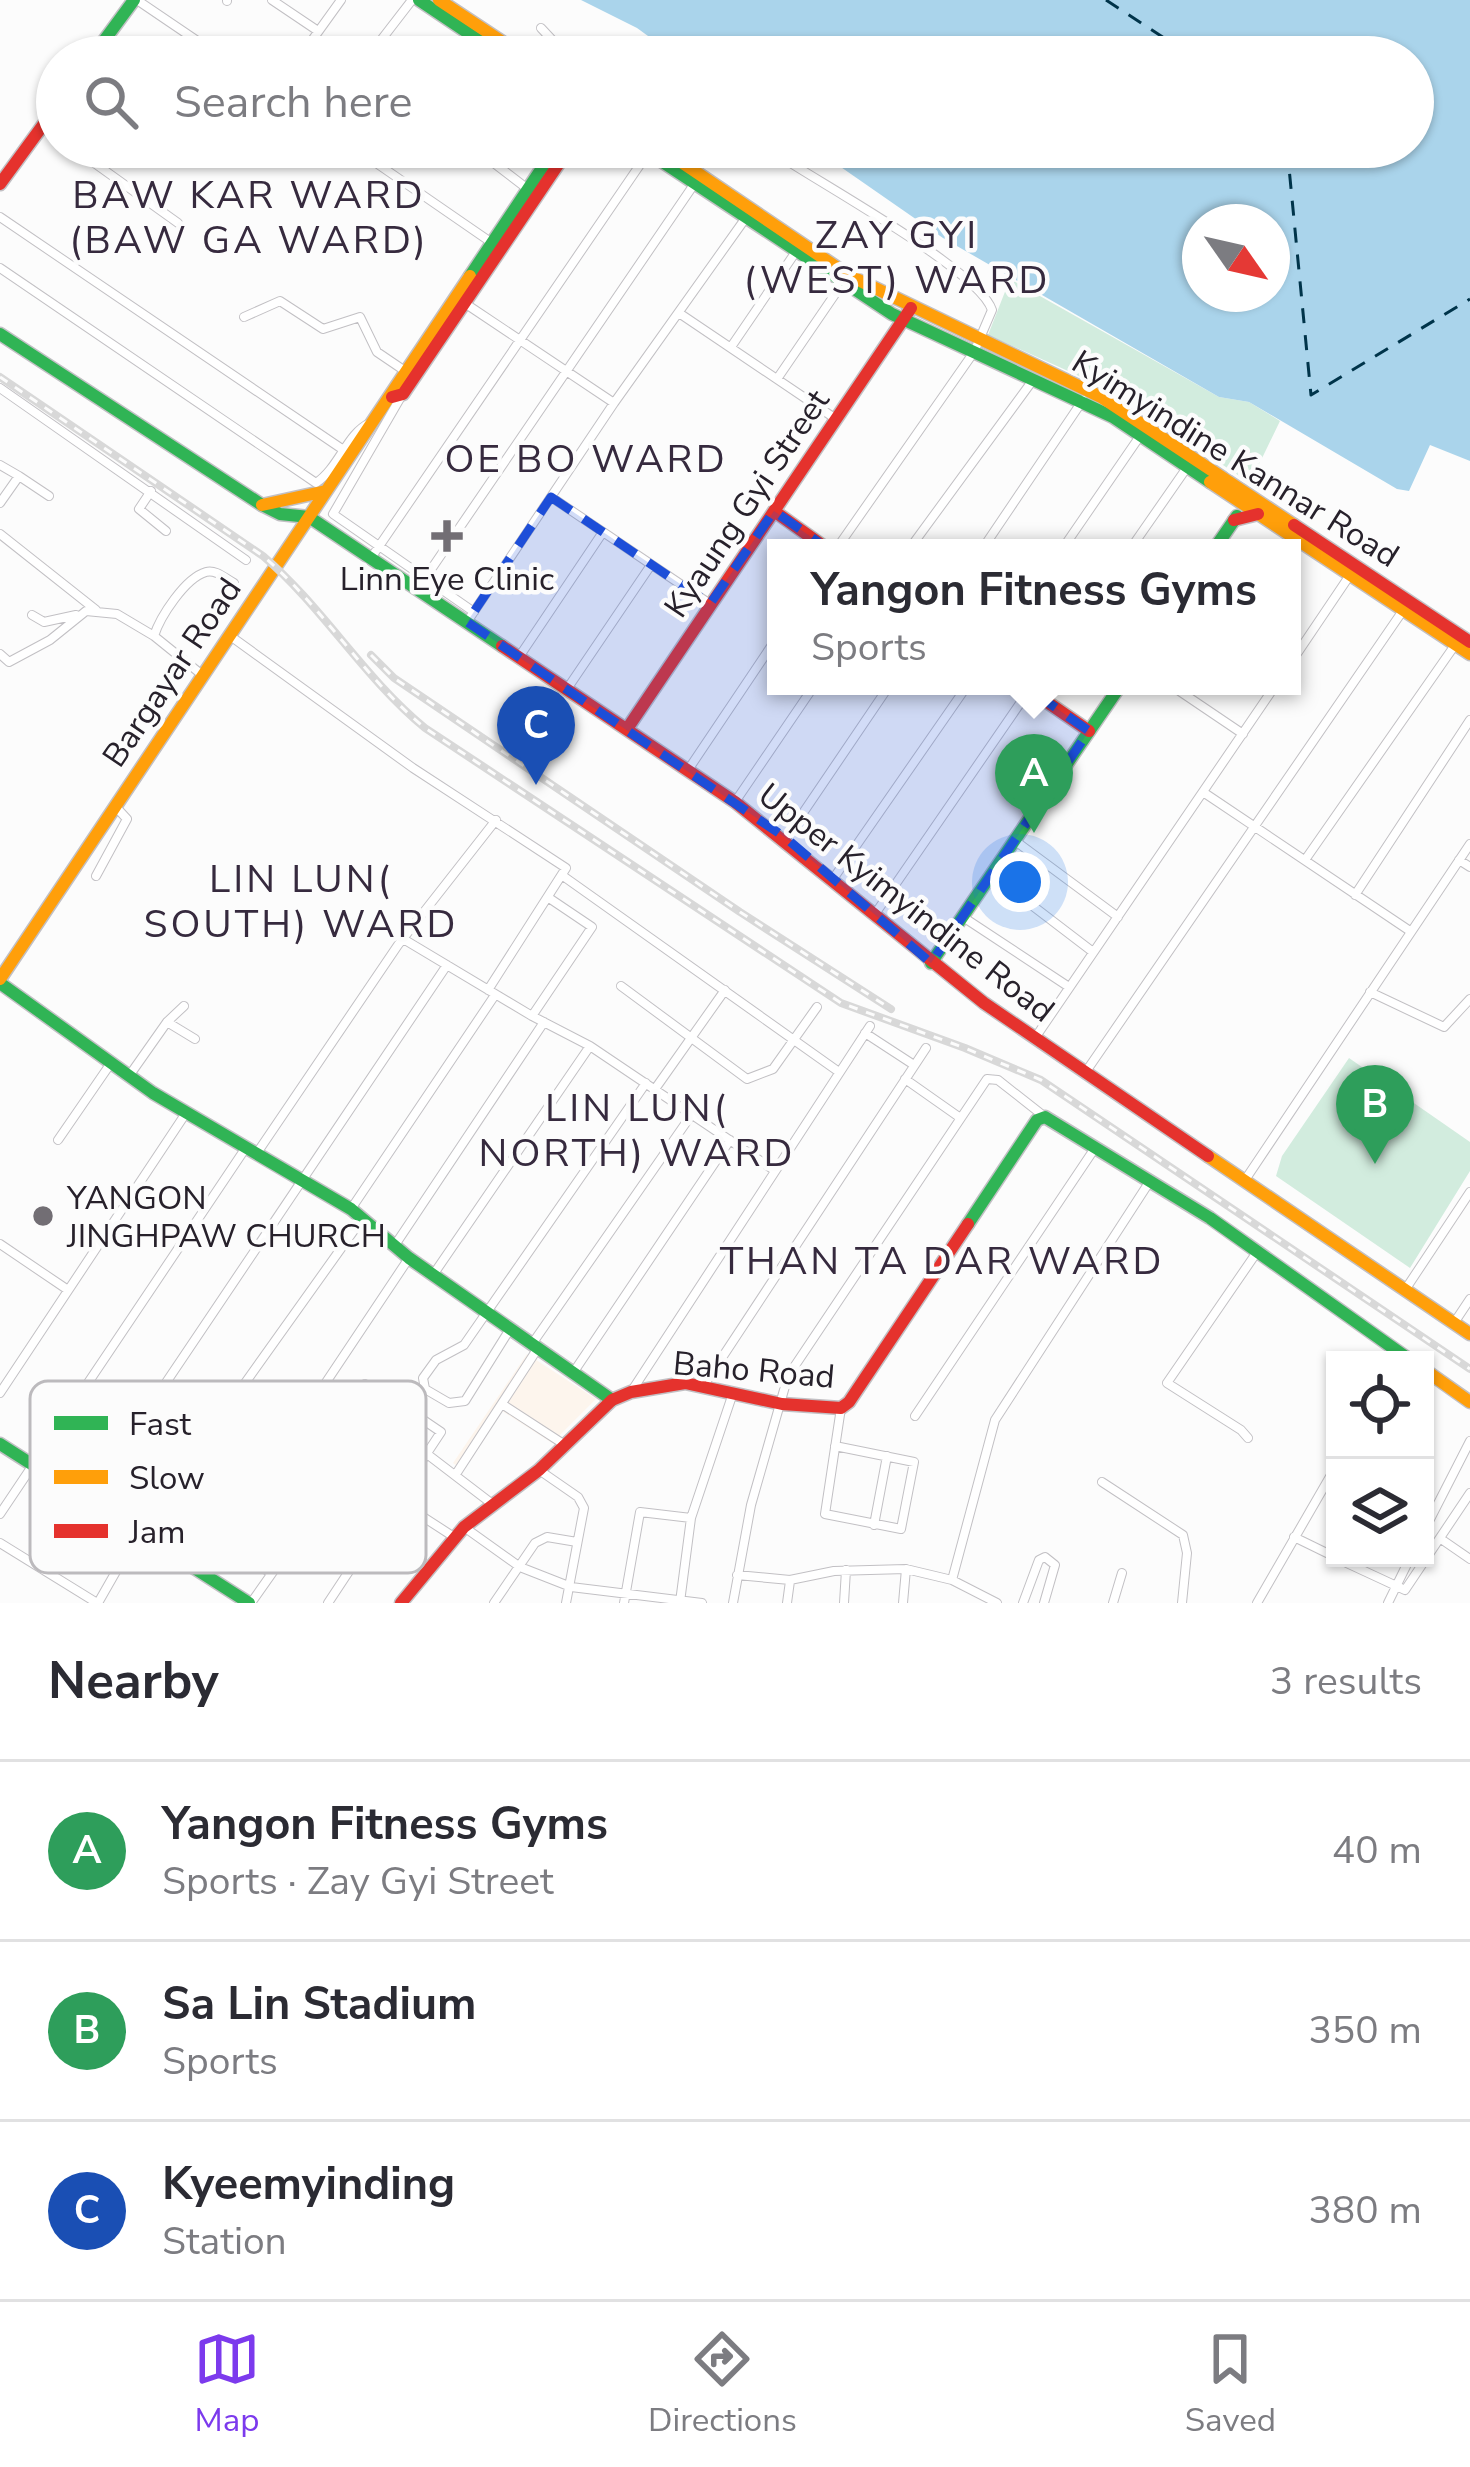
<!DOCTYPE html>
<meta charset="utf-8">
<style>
:root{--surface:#fff;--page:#f7f7f7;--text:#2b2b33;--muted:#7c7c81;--line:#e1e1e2;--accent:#7c3aed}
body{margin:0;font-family:"Nunito Sans",sans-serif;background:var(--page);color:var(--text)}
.controls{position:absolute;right:36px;bottom:36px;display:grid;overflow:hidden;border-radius:0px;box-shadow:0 3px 9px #0004}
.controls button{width:108px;height:108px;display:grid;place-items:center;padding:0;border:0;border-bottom:3px solid var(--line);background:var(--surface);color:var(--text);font:60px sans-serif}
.compass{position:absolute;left:1182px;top:204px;width:108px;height:108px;border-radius:50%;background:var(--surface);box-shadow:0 3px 9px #0004;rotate:124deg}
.you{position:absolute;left:1020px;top:882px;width:42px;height:42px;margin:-30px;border:9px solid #fff;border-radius:50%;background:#1a73e8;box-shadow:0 0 0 18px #1a73e833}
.badge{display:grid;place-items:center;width:78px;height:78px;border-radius:50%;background:var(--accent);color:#fff;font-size:39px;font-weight:700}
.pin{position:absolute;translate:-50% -99px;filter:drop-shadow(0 3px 6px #0008)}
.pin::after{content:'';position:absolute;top:63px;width:42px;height:36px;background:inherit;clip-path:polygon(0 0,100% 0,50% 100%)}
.popup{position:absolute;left:767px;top:539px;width:534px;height:156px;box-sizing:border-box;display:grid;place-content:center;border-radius:0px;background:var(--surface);filter:drop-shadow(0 3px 9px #0005);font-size:39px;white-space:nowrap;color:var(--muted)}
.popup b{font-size:45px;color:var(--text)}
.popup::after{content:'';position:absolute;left:50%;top:100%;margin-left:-24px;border:24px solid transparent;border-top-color:var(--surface)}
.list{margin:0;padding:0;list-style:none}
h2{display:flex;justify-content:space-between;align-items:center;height:156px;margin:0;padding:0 48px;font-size:51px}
h2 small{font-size:39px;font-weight:400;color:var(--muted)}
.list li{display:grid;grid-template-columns:78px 1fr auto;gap:36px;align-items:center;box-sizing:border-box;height:180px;padding:0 48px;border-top:3px solid var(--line)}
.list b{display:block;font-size:45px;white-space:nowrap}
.list p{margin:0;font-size:39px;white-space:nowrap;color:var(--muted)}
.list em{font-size:39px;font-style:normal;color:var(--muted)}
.icon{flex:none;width:66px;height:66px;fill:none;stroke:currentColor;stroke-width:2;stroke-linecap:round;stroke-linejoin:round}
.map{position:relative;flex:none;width:1470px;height:1603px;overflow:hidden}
.search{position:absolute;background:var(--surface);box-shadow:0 3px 9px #0004;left:36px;right:36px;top:36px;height:132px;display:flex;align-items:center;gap:30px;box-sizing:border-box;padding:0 42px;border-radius:66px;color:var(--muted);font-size:45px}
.sheet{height:696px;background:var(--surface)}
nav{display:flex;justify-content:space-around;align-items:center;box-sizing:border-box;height:168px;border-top:3px solid var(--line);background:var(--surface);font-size:33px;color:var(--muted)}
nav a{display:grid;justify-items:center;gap:6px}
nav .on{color:var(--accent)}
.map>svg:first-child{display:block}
</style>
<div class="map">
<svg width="1470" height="1603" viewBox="0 0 1470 1603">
<rect width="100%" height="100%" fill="#fcfcfc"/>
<path fill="#fdf5ed" d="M 527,1354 L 596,1399 L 552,1443 L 502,1411 L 461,1469 L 453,1463 Z"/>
<path fill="#d2ecde" d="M 1010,279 L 1219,397 L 1249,402 L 1280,421 L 1250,483 L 1110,390 L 988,335 Z
M 1349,1058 L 1470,1142 L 1470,1171 L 1410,1268 L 1276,1176 L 1282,1156 Z"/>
<path fill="#aad4eb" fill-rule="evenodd" d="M 581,0 L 1470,0 L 1470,461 L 1430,445 L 1409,491 L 1397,489 L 1249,402 L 1219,397 L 943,238 L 812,147 L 1413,147 L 1413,57 L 677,57 L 637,28 ZM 1200,222 L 1272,222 L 1272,294 L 1200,294 Z"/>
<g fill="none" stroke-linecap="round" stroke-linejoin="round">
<path stroke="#00344a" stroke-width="3" stroke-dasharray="15 12" stroke-linecap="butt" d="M 1106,0 L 1193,57
M 1287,147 L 1311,395 L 1470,299"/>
<g stroke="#c2c0c4" stroke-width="10">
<path id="street" d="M 137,0 L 221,57
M 272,0 L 318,31
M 227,1 L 227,0
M 541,28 L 568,57
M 300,57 L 341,0
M 368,57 L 412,0
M 43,126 L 57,136
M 72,147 L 178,223
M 353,147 L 495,245
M 473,147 L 529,190
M 766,147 C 811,179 978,268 992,310 L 974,352 L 837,548
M 0,217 L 345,451
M 0,268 L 316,483 C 339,468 347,433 370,423
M 466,304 L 614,403
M 679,313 L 836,419
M 244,317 L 280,301 L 323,329 L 360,317 L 377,352 L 405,371
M 731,347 L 795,253
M 777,379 L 844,281
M 0,388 L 246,560
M 402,395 L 333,514 L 474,612
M 0,465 L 19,476 L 0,503
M 19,476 L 49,496
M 151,491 L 139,509 L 166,531
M 551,497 L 710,604
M 0,534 L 96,610
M 910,548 L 1033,380
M 983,548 L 1083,400
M 1063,548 L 1140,436
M 1131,548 L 1188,466
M 371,558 L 648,153
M 417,590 L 697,180
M 32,615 L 44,622 L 76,615
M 467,622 L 614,403 L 745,219
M 229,635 L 413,768 L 566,868 L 488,990
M 154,636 L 201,674
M 0,654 L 9,662 L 50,640 L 86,611 L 117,614 L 154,636 C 160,617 185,578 206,572 C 216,569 226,579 234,583
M 519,657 L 603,532
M 1292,661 L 1350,575
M 1172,686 L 1243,734
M 567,689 L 651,565
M 688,770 L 776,639
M 1203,792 L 1410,931
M 735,802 L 814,686
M 786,838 L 889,686
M 1014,840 L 1118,917
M 1305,860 L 1455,645
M 1459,860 L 1470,867
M 991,874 L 1093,952
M 96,876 L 127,819 L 115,806
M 563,876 L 839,1072
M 833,879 L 967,686
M 1355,895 L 1470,720
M 875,914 L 1030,689
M 963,917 L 1069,987
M 405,940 L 532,1016 L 590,1046 L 774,1170
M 621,986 L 747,1079 L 773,1069 L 817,1007
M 1370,992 L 1444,1027 L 1470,999
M 532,1016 L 592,927 L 549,898
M 167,1022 L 195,1039
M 865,1033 L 914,1065
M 1035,1038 L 1275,686
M 1085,1073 L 1404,609
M 129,1076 L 167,1022 L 184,1006
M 905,1079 L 959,1117
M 655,1089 L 725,990
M 58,1140 L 111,1063
M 257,1153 L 398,945 L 496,820
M 1245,1180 L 1470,844
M 351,1209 L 495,995
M 0,1244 L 68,1290
M 395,1245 L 544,1022
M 433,1275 L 590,1046
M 1405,1290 L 1470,1192
M 1454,1323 L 1470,1299
M 510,1329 L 465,1401 L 449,1403 L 425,1389 L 423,1378 L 436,1360 L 464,1345 L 646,1083
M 532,1344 L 692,1114
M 573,1373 L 730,1140
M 704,1385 L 926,1048
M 631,1392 L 870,1026
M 0,1393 L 186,1113
M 502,1404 L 565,1445
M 915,1416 L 1095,1148
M 1248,1438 L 1241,1430 L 1167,1383 L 1257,1252
M 835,1446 L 914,1462 L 901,1529 L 825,1514 L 841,1408
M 427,1454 L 491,1503
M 539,1470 L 578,1497 L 584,1508 L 566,1603
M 456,1474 L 538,1348
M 1102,1482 L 1183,1535 L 1187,1553 L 1182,1603
M 87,1500 L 447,965
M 397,1500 L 454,1537
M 0,1514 L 245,1149
M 874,1525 L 887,1456
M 464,1527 L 520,1567 L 571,1587 L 702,1603
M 1425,1529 L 1470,1441
M 1294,1537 L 1335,1557
M 1441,1539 L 1470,1559
M 228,1540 L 249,1553
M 0,1543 L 97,1603
M 1336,1558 L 1405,1590 L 1470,1493
M 200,1571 L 409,1258
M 271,1573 L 249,1560 L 249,1553 L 365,1384
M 737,1575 L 790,1580 L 834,1571 L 906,1569 L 952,1580 L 997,1603
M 952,1580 L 995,1420 L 1150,1181
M 680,1602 L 691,1518 L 733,1393
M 98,1603 L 138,1533 L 362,1219
M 251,1603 L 394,1400 L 441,1432 L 328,1603
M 494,1603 L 535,1543 L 547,1537 L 577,1542
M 624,1603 L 640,1512 L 691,1518
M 733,1603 L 751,1505 L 788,1376 L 987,1079 L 998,1080 L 1045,1117
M 787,1603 L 790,1581
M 844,1603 L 846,1570
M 903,1603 L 906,1569
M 1023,1603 L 1039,1560 L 1045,1557 L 1055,1565 L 1044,1603
M 1113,1603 L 1122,1573
M 1257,1603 L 1335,1468
M 1388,1603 L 1410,1558"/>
</g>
<g stroke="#c2c0c4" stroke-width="15">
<path id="fast" d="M 419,0 L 504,57
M 92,57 L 134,0
M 640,147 L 892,314 L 1113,417 L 1210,482
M 470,276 L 556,147
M 0,334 L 262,505 L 280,514 L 309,517 L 502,646
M 1215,548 L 1237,516
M 931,963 L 1120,686
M 0,983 L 153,1093 L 351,1209 L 409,1258 L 612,1400
M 968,1224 L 1037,1120 L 1045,1117 L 1210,1218 L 1410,1360
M 0,1444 L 249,1603"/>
</g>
<g stroke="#c2c0c4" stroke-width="15">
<path id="slow" d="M 439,0 L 525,57
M 659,147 L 848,275 L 1101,397 L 1294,525
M 1210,482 L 1470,654
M 262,505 L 326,491
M 0,979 L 470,276
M 1208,1156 L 1470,1334
M 1425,1370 L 1470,1402"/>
</g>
<g stroke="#c2c0c4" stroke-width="15">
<path id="jam" d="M 0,184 L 57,106
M 392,397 L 403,394 L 570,147
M 774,511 L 826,548
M 1234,520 L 1258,514
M 1294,525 L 1470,642
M 502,646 L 735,802 L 984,1003 L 1208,1156
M 1024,686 L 1089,731
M 627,729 L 911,308
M 401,1603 L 464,1527 L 539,1470 L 612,1400 L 631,1392 L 685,1383 L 782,1404 L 841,1408 L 849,1402 L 968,1224"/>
</g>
<use href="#street" stroke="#fff" stroke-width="8"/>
<use href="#fast" stroke="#30b455" stroke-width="12"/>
<use href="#slow" stroke="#ff9f0a" stroke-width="12"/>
<use href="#jam" stroke="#e5322d" stroke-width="12"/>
<g stroke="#d8d8d8" stroke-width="8">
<path id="rail" d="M 0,377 L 263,556 C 323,607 363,677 425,728 L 841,1003 L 965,1048 L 1041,1080 L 1470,1369
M 371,655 L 394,678 L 740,912 L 891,1009"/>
</g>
<use href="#rail" stroke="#fcfcfc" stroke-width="3" stroke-dasharray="9" stroke-linecap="butt"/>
</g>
<path fill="#1d4ed8" fill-opacity="0.2" stroke="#1d4ed8" stroke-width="9" stroke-dasharray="24 15" stroke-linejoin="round" d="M 551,497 L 710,604 L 774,511 L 1089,731 L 931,963 L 786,838 L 467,622 Z"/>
<g fill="#726e74" stroke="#fcfcfc" stroke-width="4.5">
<path d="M441 518h12v12h12v12h-12v12h-12v-12h-12v-12h12z"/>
<circle cx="43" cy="1216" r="12"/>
</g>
<g text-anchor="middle" stroke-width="9" stroke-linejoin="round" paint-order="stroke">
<g font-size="33" fill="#27212b" stroke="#fcfcfc">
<text transform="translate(1236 458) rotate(32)" y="12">Kyimyindine Kannar Road</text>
<text transform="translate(746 503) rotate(-56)" y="12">Kyaung Gyi Street</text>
<text transform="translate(171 672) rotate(-56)" y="12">Bargayar Road</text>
<text transform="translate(907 902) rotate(38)" y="12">Upper Kyimyindine Road</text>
<text transform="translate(754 1369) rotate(5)" y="12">Baho Road</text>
</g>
<g font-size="33" fill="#27212b" stroke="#fcfcfc">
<text x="447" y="590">Linn Eye Clinic</text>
<text x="67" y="1209" text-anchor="start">YANGON<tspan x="67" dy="38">JINGHPAW CHURCH</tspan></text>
</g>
<g font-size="39" letter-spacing="3" fill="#362a3e" stroke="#fcfcfc">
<text x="249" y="208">BAW KAR WARD<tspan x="249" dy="45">(BAW GA WARD)</tspan></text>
<text x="897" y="248">ZAY GYI<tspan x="897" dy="45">(WEST) WARD</tspan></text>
<text x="586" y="472">OE BO WARD</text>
<text x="301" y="892">LIN LUN(<tspan x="301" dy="45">SOUTH) WARD</tspan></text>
<text x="637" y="1121">LIN LUN(<tspan x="637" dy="45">NORTH) WARD</tspan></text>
<text x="942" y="1274">THAN TA DAR WARD</text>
</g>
</g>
<rect x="30" y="1381" width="396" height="192" rx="18" fill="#fcfcfc" stroke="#bcbabd" stroke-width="3"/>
<rect x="54" y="1416" width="54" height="14" fill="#30b455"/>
<rect x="54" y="1470" width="54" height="14" fill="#ff9f0a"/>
<rect x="54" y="1524" width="54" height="14" fill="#e5322d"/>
<g font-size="33" fill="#27212b">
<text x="129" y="1435">Fast</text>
<text x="129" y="1489">Slow</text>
<text x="129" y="1543">Jam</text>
</g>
</svg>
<div class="controls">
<button><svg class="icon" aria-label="locate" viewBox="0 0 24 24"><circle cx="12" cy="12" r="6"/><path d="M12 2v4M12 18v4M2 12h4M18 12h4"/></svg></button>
<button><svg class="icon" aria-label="layers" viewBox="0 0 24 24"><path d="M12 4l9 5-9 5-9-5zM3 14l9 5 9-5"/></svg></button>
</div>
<svg class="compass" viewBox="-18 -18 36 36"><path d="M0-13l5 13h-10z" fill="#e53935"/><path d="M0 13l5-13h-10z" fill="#7c7c81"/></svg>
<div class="you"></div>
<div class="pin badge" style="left:1034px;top:833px;background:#2e9e5b">A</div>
<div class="popup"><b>Yangon Fitness Gyms</b>Sports</div>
<div class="pin badge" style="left:1375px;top:1164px;background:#2e9e5b">B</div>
<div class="pin badge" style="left:536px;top:785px;background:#1a4fb4">C</div>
<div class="search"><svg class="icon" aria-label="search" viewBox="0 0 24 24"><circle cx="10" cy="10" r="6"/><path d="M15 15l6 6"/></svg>Search here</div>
</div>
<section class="sheet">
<h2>Nearby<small>3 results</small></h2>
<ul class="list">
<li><span class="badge" style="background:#2e9e5b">A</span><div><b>Yangon Fitness Gyms</b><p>Sports · Zay Gyi Street</p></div><em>40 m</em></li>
<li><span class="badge" style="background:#2e9e5b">B</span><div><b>Sa Lin Stadium</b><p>Sports</p></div><em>350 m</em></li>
<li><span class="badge" style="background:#1a4fb4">C</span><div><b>Kyeemyinding</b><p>Station</p></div><em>380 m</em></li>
</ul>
</section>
<nav>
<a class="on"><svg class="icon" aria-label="map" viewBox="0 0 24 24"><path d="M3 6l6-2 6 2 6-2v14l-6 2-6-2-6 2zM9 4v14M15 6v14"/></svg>Map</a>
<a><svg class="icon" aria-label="directions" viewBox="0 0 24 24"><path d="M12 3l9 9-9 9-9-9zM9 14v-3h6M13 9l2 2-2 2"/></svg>Directions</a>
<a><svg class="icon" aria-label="saved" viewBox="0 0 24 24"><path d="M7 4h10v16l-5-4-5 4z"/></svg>Saved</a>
</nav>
